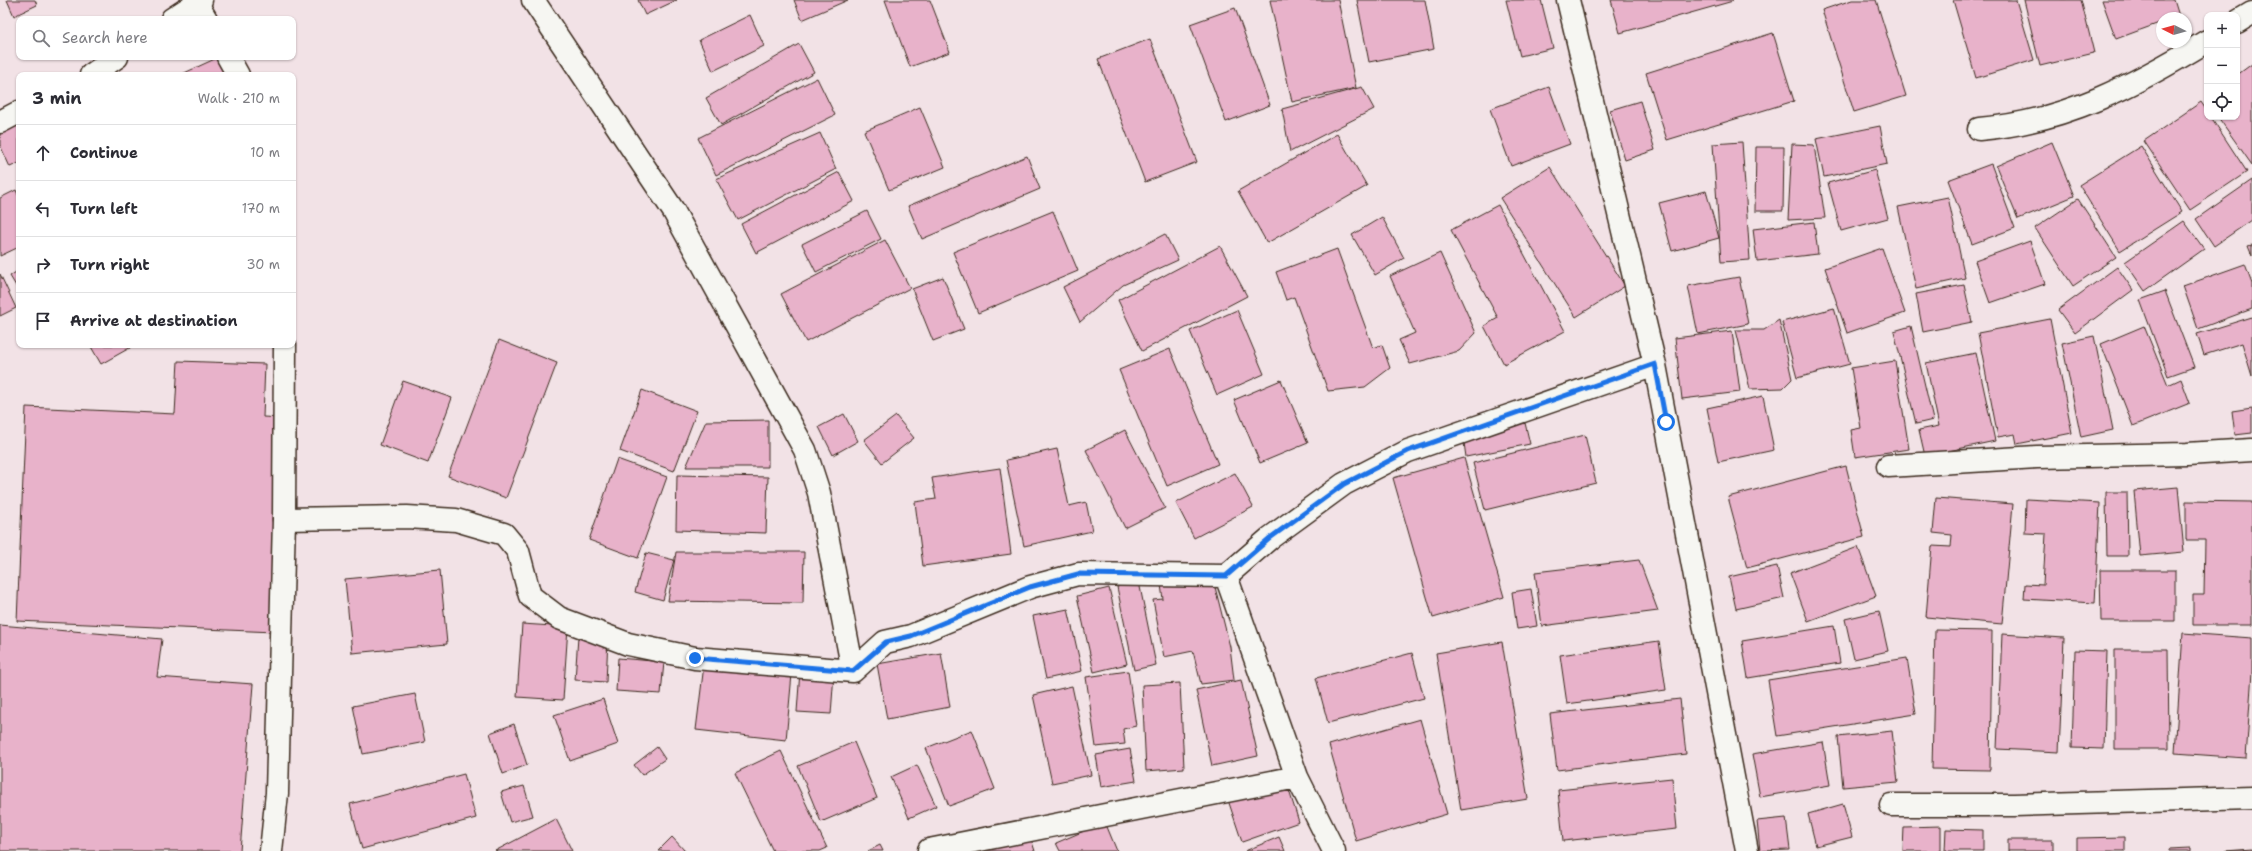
<!DOCTYPE html>
<meta charset="utf-8">
<style>
:root{--surface:#fff;--page:#f2f2f3;--text:#2b2b33;--muted:#7c7c81;--line:#e1e1e2}
body{margin:0;font-family:"Shantell Sans",sans-serif;background:var(--page);color:var(--text)}
.controls{position:absolute;right:12px;top:12px;display:grid;overflow:hidden;border-radius:8px;box-shadow:0 1px 3px #0004}
.controls button{width:36px;height:36px;display:grid;place-items:center;padding:0;border:0;border-bottom:1px solid var(--line);background:var(--surface);color:var(--text);font:20px sans-serif}
.compass{position:absolute;left:2156px;top:12px;width:36px;height:36px;border-radius:50%;background:var(--surface);box-shadow:0 1px 3px #0004;rotate:275deg}
.stop{position:absolute;width:12px;height:12px;margin:-9px;border:3px solid #1a73e8;border-radius:50%;background:#fff}
.stop.end{background:#1a73e8;border-color:#fff;box-shadow:0 1px 4px #0008}
.list{margin:0;padding:0;list-style:none}
h2{display:flex;justify-content:space-between;align-items:center;height:52px;margin:0;padding:0 16px;font-size:17px}
h2 small{font-size:13px;font-weight:400;color:var(--muted)}
.list li{display:grid;grid-template-columns:26px 1fr auto;gap:12px;align-items:center;box-sizing:border-box;height:56px;padding:0 16px;border-top:1px solid var(--line)}
.list b{display:block;font-size:15px;white-space:nowrap}
.list em{font-size:13px;font-style:normal;color:var(--muted)}
.icon{flex:none;width:22px;height:22px;fill:none;stroke:currentColor;stroke-width:2;stroke-linecap:round;stroke-linejoin:round}
.map{position:relative;flex:none;width:2252px;height:851px;overflow:hidden}
.search{position:absolute;background:var(--surface);box-shadow:0 1px 3px #0004;left:16px;top:16px;width:280px;height:44px;display:flex;align-items:center;gap:10px;box-sizing:border-box;padding:0 14px;border-radius:8px;color:var(--muted);font-size:15px}
.panel{position:absolute;background:var(--surface);box-shadow:0 1px 3px #0004;left:16px;top:72px;width:280px;height:276px;border-radius:8px}
.map>svg:first-child{display:block}
</style>
<div class="map">
<svg width="2252" height="851" viewBox="0 0 2252 851">
<rect width="100%" height="100%" fill="#f2e2e6"/>
<filter id="ink" filterUnits="userSpaceOnUse"><feTurbulence type="fractalNoise" baseFrequency=".025" numOctaves="2"/><feDisplacementMap in="SourceGraphic" scale="8" xChannelSelector="R" yChannelSelector="G"/><feConvolveMatrix kernelMatrix="1 2 1 2 8 2 1 2 1" color-interpolation-filters="sRGB"/></filter>
<g filter="url(#ink)">
<path fill="#e8b2ca" stroke="#3b2a1e" d="M 7,0 L 35,0 L 37,5 L 14,16 Z
M 638,0 L 677,0 L 645,15 Z
M 794,0 L 848,0 L 802,20 Z
M 885,0 L 930,0 L 950,52 L 910,67 Z
M 1270,0 L 1338,0 L 1356,88 L 1292,102 Z
M 1357,0 L 1425,0 L 1434,49 L 1369,62 Z
M 1506,0 L 1541,0 L 1553,48 L 1520,56 Z
M 1611,0 L 1732,0 L 1733,1 L 1620,33 Z
M 1852,0 L 1876,0 L 1906,96 L 1854,112 L 1822,10 Z
M 1953,0 L 2016,0 L 2034,60 L 1976,78 Z
M 2024,0 L 2081,0 L 2094,53 L 2040,66 Z
M 2102,0 L 2174,0 L 2179,16 L 2162,18 L 2162,22 L 2116,39 Z
M 1235,8 L 1270,105 L 1226,122 L 1190,24 Z
M 750,15 L 764,46 L 713,71 L 699,40 Z
M 1773,33 L 1794,101 L 1667,140 L 1646,73 Z
M 1150,39 L 1197,162 L 1145,182 L 1098,59 Z
M 799,44 L 814,72 L 721,125 L 706,98 Z
M 219,57 L 232,75 L 180,75 Z
M 2252,64 L 2252,165 L 2218,117 L 2237,117 L 2237,75 Z
M 817,78 L 835,115 L 716,175 L 698,138 Z
M 1362,87 L 1374,109 L 1290,152 L 1282,109 Z
M 1549,87 L 1570,144 L 1511,166 L 1490,109 Z
M 1640,101 L 1655,150 L 1625,160 L 1610,110 Z
M 2201,102 L 2207,111 L 2207,117 L 2211,117 L 2247,172 L 2190,210 L 2144,141 Z
M 920,107 L 945,167 L 889,190 L 864,131 Z
M 19,121 L 19,163 L 10,167 L 0,145 L 0,130 Z
M 1880,126 L 1887,164 L 1824,177 L 1816,139 Z
M 820,133 L 836,169 L 738,220 L 716,179 Z
M 1337,134 L 1367,186 L 1267,243 L 1238,191 Z
M 1742,142 L 1750,260 L 1721,262 L 1713,144 Z
M 2052,142 L 2074,196 L 2018,219 L 1996,166 Z
M 1792,144 L 1814,145 L 1825,218 L 1788,220 Z
M 2141,146 L 2182,212 L 2120,251 L 2079,185 Z
M 1756,147 L 1784,147 L 1783,211 L 1755,211 Z
M 1027,156 L 1040,189 L 922,239 L 908,206 Z
M 1991,164 L 2015,228 L 1972,244 L 1948,180 Z
M 1550,167 L 1625,286 L 1576,317 L 1500,198 Z
M 1875,170 L 1888,218 L 1841,231 L 1828,183 Z
M 839,172 L 854,201 L 756,253 L 741,224 Z
M 2252,180 L 2252,220 L 2214,246 L 2196,219 Z
M 16,190 L 19,197 L 19,247 L 0,256 L 0,198 Z
M 1706,191 L 1719,238 L 1672,251 L 1659,203 Z
M 1948,197 L 1965,278 L 1916,289 L 1898,207 Z
M 2078,199 L 2116,257 L 2073,286 L 2035,228 Z
M 1498,205 L 1565,331 L 1504,364 L 1484,326 L 1498,318 L 1451,230 Z
M 867,211 L 881,239 L 816,272 L 802,244 Z
M 1053,211 L 1078,271 L 978,313 L 953,252 Z
M 1382,217 L 1404,258 L 1375,275 L 1352,235 Z
M 2184,221 L 2204,249 L 2145,291 L 2125,262 Z
M 1814,222 L 1818,254 L 1757,261 L 1753,229 Z
M 1165,234 L 1178,260 L 1123,285 L 1080,322 L 1063,287 Z
M 885,240 L 910,288 L 806,342 L 781,294 Z
M 2030,241 L 2045,284 L 1990,303 L 1975,261 Z
M 2252,245 L 2252,256 L 2248,246 Z
M 1220,246 L 1247,296 L 1142,351 L 1118,300 Z
M 1882,248 L 1905,313 L 1847,333 L 1825,268 Z
M 1337,249 L 1373,348 L 1382,345 L 1390,368 L 1365,387 L 1328,391 L 1294,297 L 1286,300 L 1276,272 Z
M 1440,253 L 1476,333 L 1459,351 L 1410,364 L 1399,340 L 1415,333 L 1390,276 Z
M 2245,264 L 2252,283 L 2252,309 L 2198,329 L 2183,286 Z
M 2117,267 L 2133,290 L 2075,333 L 2058,310 Z
M 19,270 L 19,291 L 10,276 Z
M 0,274 L 16,308 L 0,316 Z
M 943,277 L 964,329 L 933,341 L 912,289 Z
M 1739,277 L 1748,324 L 1698,334 L 1688,286 Z
M 1964,285 L 1972,322 L 1923,332 L 1916,294 Z
M 2165,291 L 2194,367 L 2168,376 L 2140,300 Z
M 1834,308 L 1850,364 L 1797,378 L 1782,322 Z
M 1237,310 L 1264,374 L 1217,395 L 1190,331 Z
M 2252,317 L 2252,376 L 2242,343 L 2204,355 L 2197,334 Z
M 2050,319 L 2072,433 L 2017,444 L 2015,434 L 1998,437 L 1978,333 Z
M 1779,320 L 1792,379 L 1783,388 L 1750,389 L 1736,330 L 1764,330 Z
M 1911,326 L 1933,420 L 1916,424 L 1894,331 Z
M 2144,326 L 2168,385 L 2181,379 L 2190,403 L 2133,426 L 2101,344 Z
M 1732,331 L 1740,392 L 1682,399 L 1675,338 Z
M 2094,336 L 2113,430 L 2081,437 L 2062,343 Z
M 499,340 L 557,363 L 506,498 L 448,476 Z
M 90,345 L 135,345 L 101,364 Z
M 1170,349 L 1218,464 L 1167,486 L 1119,370 Z
M 1976,353 L 1995,441 L 1925,456 L 1919,430 L 1939,426 L 1926,363 Z
M 178,361 L 265,364 L 263,417 L 283,418 L 274,632 L 17,621 L 26,407 L 175,414 Z
M 1895,361 L 1909,449 L 1855,457 L 1851,430 L 1861,428 L 1851,368 Z
M 1281,380 L 1308,443 L 1260,463 L 1234,400 Z
M 403,381 L 452,398 L 428,463 L 380,445 Z
M 642,390 L 697,411 L 674,471 L 620,451 Z
M 1763,396 L 1774,450 L 1718,462 L 1707,408 Z
M 2252,408 L 2252,433 L 2235,435 L 2232,411 Z
M 844,414 L 858,441 L 833,455 L 819,427 Z
M 896,416 L 914,438 L 882,463 L 864,440 Z
M 768,420 L 768,467 L 686,467 L 706,421 Z
M 1525,423 L 1530,444 L 1466,457 L 1463,436 Z
M 1125,430 L 1165,508 L 1125,528 L 1086,450 Z
M 1585,435 L 1596,483 L 1485,510 L 1473,463 Z
M 1057,449 L 1069,506 L 1086,502 L 1092,531 L 1024,546 L 1006,460 Z
M 1464,458 L 1504,597 L 1433,618 L 1393,478 Z
M 617,459 L 667,477 L 638,558 L 589,540 Z
M 1846,466 L 1864,537 L 1747,568 L 1728,497 Z
M 1000,468 L 1011,554 L 923,566 L 915,502 L 936,499 L 932,478 Z
M 1235,473 L 1253,507 L 1194,538 L 1176,503 Z
M 677,475 L 768,477 L 766,533 L 676,530 Z
M 2178,487 L 2184,552 L 2140,556 L 2134,491 Z
M 2106,492 L 2127,492 L 2128,556 L 2107,556 Z
M 1936,498 L 2013,504 L 2002,624 L 1926,617 L 1932,546 L 1951,547 L 1952,535 L 1933,533 Z
M 2026,499 L 2100,503 L 2095,603 L 2024,599 L 2025,584 L 2043,585 L 2046,534 L 2025,533 Z
M 2186,501 L 2252,502 L 2252,625 L 2193,625 L 2193,595 L 2204,595 L 2205,540 L 2186,540 Z
M 1858,547 L 1876,596 L 1808,621 L 1790,573 Z
M 676,552 L 804,552 L 803,603 L 668,601 Z
M 646,553 L 674,560 L 663,600 L 635,592 Z
M 1639,560 L 1658,611 L 1542,626 L 1535,572 Z
M 1777,566 L 1784,598 L 1736,609 L 1729,577 Z
M 440,570 L 447,644 L 352,653 L 345,579 Z
M 2100,570 L 2175,570 L 2175,621 L 2101,621 Z
M 1160,578 L 1213,579 L 1230,647 L 1234,680 L 1201,684 L 1193,651 L 1164,657 L 1153,600 L 1163,599 Z
M 1139,582 L 1156,665 L 1134,670 L 1117,587 Z
M 1109,588 L 1127,664 L 1094,672 L 1077,596 Z
M 1531,589 L 1537,626 L 1517,629 L 1512,592 Z
M 1068,609 L 1082,671 L 1046,679 L 1033,616 Z
M 1879,611 L 1888,651 L 1854,659 L 1845,619 Z
M 522,624 L 568,627 L 563,700 L 517,697 Z
M 0,625 L 67,631 L 71,629 L 73,631 L 162,639 L 157,677 L 253,684 L 240,851 L 0,851 Z
M 1834,626 L 1840,663 L 1748,678 L 1742,641 Z
M 1935,630 L 1992,631 L 1990,770 L 1932,769 Z
M 2183,633 L 2252,638 L 2252,672 L 2246,758 L 2175,753 Z
M 2002,634 L 2064,638 L 2059,752 L 1997,749 Z
M 578,637 L 608,639 L 606,682 L 575,680 Z
M 1659,641 L 1666,690 L 1567,704 L 1560,655 Z
M 1502,642 L 1528,799 L 1461,810 L 1436,653 Z
M 2115,649 L 2168,649 L 2169,749 L 2115,749 Z
M 2075,650 L 2107,651 L 2104,749 L 2072,748 Z
M 941,653 L 950,707 L 887,719 L 877,664 Z
M 1412,653 L 1424,698 L 1328,723 L 1316,678 Z
M 618,658 L 664,662 L 661,694 L 616,691 Z
M 1907,658 L 1916,714 L 1777,736 L 1768,680 Z
M 704,665 L 792,674 L 786,740 L 696,730 Z
M 800,671 L 834,674 L 831,714 L 797,712 Z
M 1128,671 L 1136,726 L 1123,729 L 1125,744 L 1096,747 L 1086,677 Z
M 1241,680 L 1258,756 L 1212,766 L 1196,690 Z
M 1180,683 L 1184,768 L 1146,771 L 1142,685 Z
M 1072,686 L 1091,775 L 1052,783 L 1033,695 Z
M 415,694 L 425,742 L 363,754 L 353,706 Z
M 603,699 L 618,744 L 570,761 L 554,715 Z
M 1680,699 L 1686,754 L 1557,770 L 1550,714 Z
M 1420,719 L 1447,814 L 1356,841 L 1329,745 Z
M 514,724 L 527,765 L 503,774 L 490,733 Z
M 972,730 L 995,789 L 949,806 L 926,748 Z
M 1892,731 L 1898,782 L 1843,787 L 1838,737 Z
M 854,742 L 877,798 L 821,822 L 798,766 Z
M 1823,742 L 1830,785 L 1760,797 L 1752,754 Z
M 657,747 L 665,759 L 642,775 L 634,765 Z
M 1130,749 L 1136,781 L 1101,787 L 1096,755 Z
M 781,751 L 827,848 L 820,851 L 773,851 L 735,773 Z
M 917,765 L 936,806 L 909,818 L 891,777 Z
M 464,774 L 476,818 L 362,849 L 350,804 Z
M 1672,778 L 1677,829 L 1563,841 L 1558,790 Z
M 1286,781 L 1299,822 L 1242,842 L 1228,800 Z
M 524,786 L 533,816 L 510,822 L 501,792 Z
M 1843,804 L 1852,837 L 1816,846 L 1808,814 Z
M 1786,818 L 1790,850 L 1760,851 L 1757,821 Z
M 556,819 L 572,851 L 495,851 Z
M 1105,822 L 1117,851 L 1060,851 L 1056,843 Z
M 1941,826 L 1941,851 L 1903,851 L 1904,827 Z
M 1946,829 L 1983,830 L 1983,851 L 1945,851 Z
M 1030,836 L 1035,851 L 985,851 Z
M 672,837 L 685,851 L 658,851 Z
M 1279,837 L 1285,851 L 1245,851 Z
M 2125,837 L 2125,851 L 2077,851 L 2077,838 Z
M 2008,840 L 2053,840 L 2053,851 L 2008,851 Z
M 880,845 L 883,851 L 868,851 Z
M 2191,848 L 2191,851 L 2169,851 L 2169,849 Z
M 2252,849 L 2252,851 L 2225,851 Z"/>
<g fill="none" stroke-linecap="round" stroke-linejoin="round">
<g stroke="#3b2a1e" stroke-width="25">
<path id="street" d="M 533,0 L 673,210 L 805,450 L 819,493 L 853,671
M 1568,0 L 1655,365 L 1747,851
M 172,19 L 201,0
M 2237,22 L 2252,13
M 91,75 L 117,57
M 0,122 L 19,112
M 1979,129 C 2065,122 2135,85 2207,41
M 1888,466 L 2037,457 L 2187,454 L 2252,450
M 284,519 L 407,517 L 456,520 L 504,534 L 518,551 L 530,596 L 559,618 L 628,644 L 695,658 L 853,671 L 885,642 L 911,636 L 1030,587 L 1078,574 L 1226,576 L 1270,538 L 1344,484 L 1408,451 L 1655,365
M 1226,576 L 1297,777 L 1334,851
M 1891,805 L 2014,805 L 2252,798
M 929,850 L 1297,777"/>
</g>
<g stroke="#3b2a1e" stroke-width="25">
<path id="secondary" d="M 196,2 L 206,19
M 228,57 L 238,75
M 271,851 L 277,793 L 284,519 L 285,345"/>
</g>
<use href="#street" stroke="#f6f6f2" stroke-width="22"/>
<use href="#secondary" stroke="#f6f6f2" stroke-width="22"/>
</g>
</g>
<g fill="none" stroke-linecap="round" stroke-linejoin="round" filter="url(#ink)">
<path stroke="#1a73e8" stroke-width="5" d="M 695,658 L 853,671 L 886,642 L 911,636 L 1030,587 L 1078,574 L 1226,576 L 1270,538 L 1344,484 L 1408,451 L 1655,364 L 1666,422"/>
</g>
</svg>
<div class="controls">
<button>+</button>
<button>−</button>
<button><svg class="icon" aria-label="locate" viewBox="0 0 24 24"><circle cx="12" cy="12" r="6"/><path d="M12 2v4M12 18v4M2 12h4M18 12h4"/></svg></button>
</div>
<svg class="compass" viewBox="-18 -18 36 36"><path d="M0-13l5 13h-10z" fill="#e53935"/><path d="M0 13l5-13h-10z" fill="#7c7c81"/></svg>
<div class="stop" style="left:1666px;top:422px"></div>
<div class="stop end" style="left:695px;top:658px"></div>
<div class="search"><svg class="icon" aria-label="search" viewBox="0 0 24 24"><circle cx="10" cy="10" r="6"/><path d="M15 15l6 6"/></svg>Search here</div>
<section class="panel">
<h2>3 min<small>Walk · 210 m</small></h2>
<ul class="list">
<li><svg class="icon" aria-label="ahead" viewBox="0 0 24 24"><path d="M12 20V5M6 11l6-6 6 6"/></svg><div><b>Continue</b></div><em>10 m</em></li>
<li><svg class="icon" aria-label="left" viewBox="0 0 24 24"><path d="M17 20v-9H6M10 6l-5 5 5 5"/></svg><div><b>Turn left</b></div><em>170 m</em></li>
<li><svg class="icon" aria-label="right" viewBox="0 0 24 24"><path d="M7 20v-9h11M14 6l5 5-5 5"/></svg><div><b>Turn right</b></div><em>30 m</em></li>
<li><svg class="icon" aria-label="arrive" viewBox="0 0 24 24"><path d="M6 21V4h12l-3 4 3 4H6"/></svg><div><b>Arrive at destination</b></div></li>
</ul>
</section>
</div>
